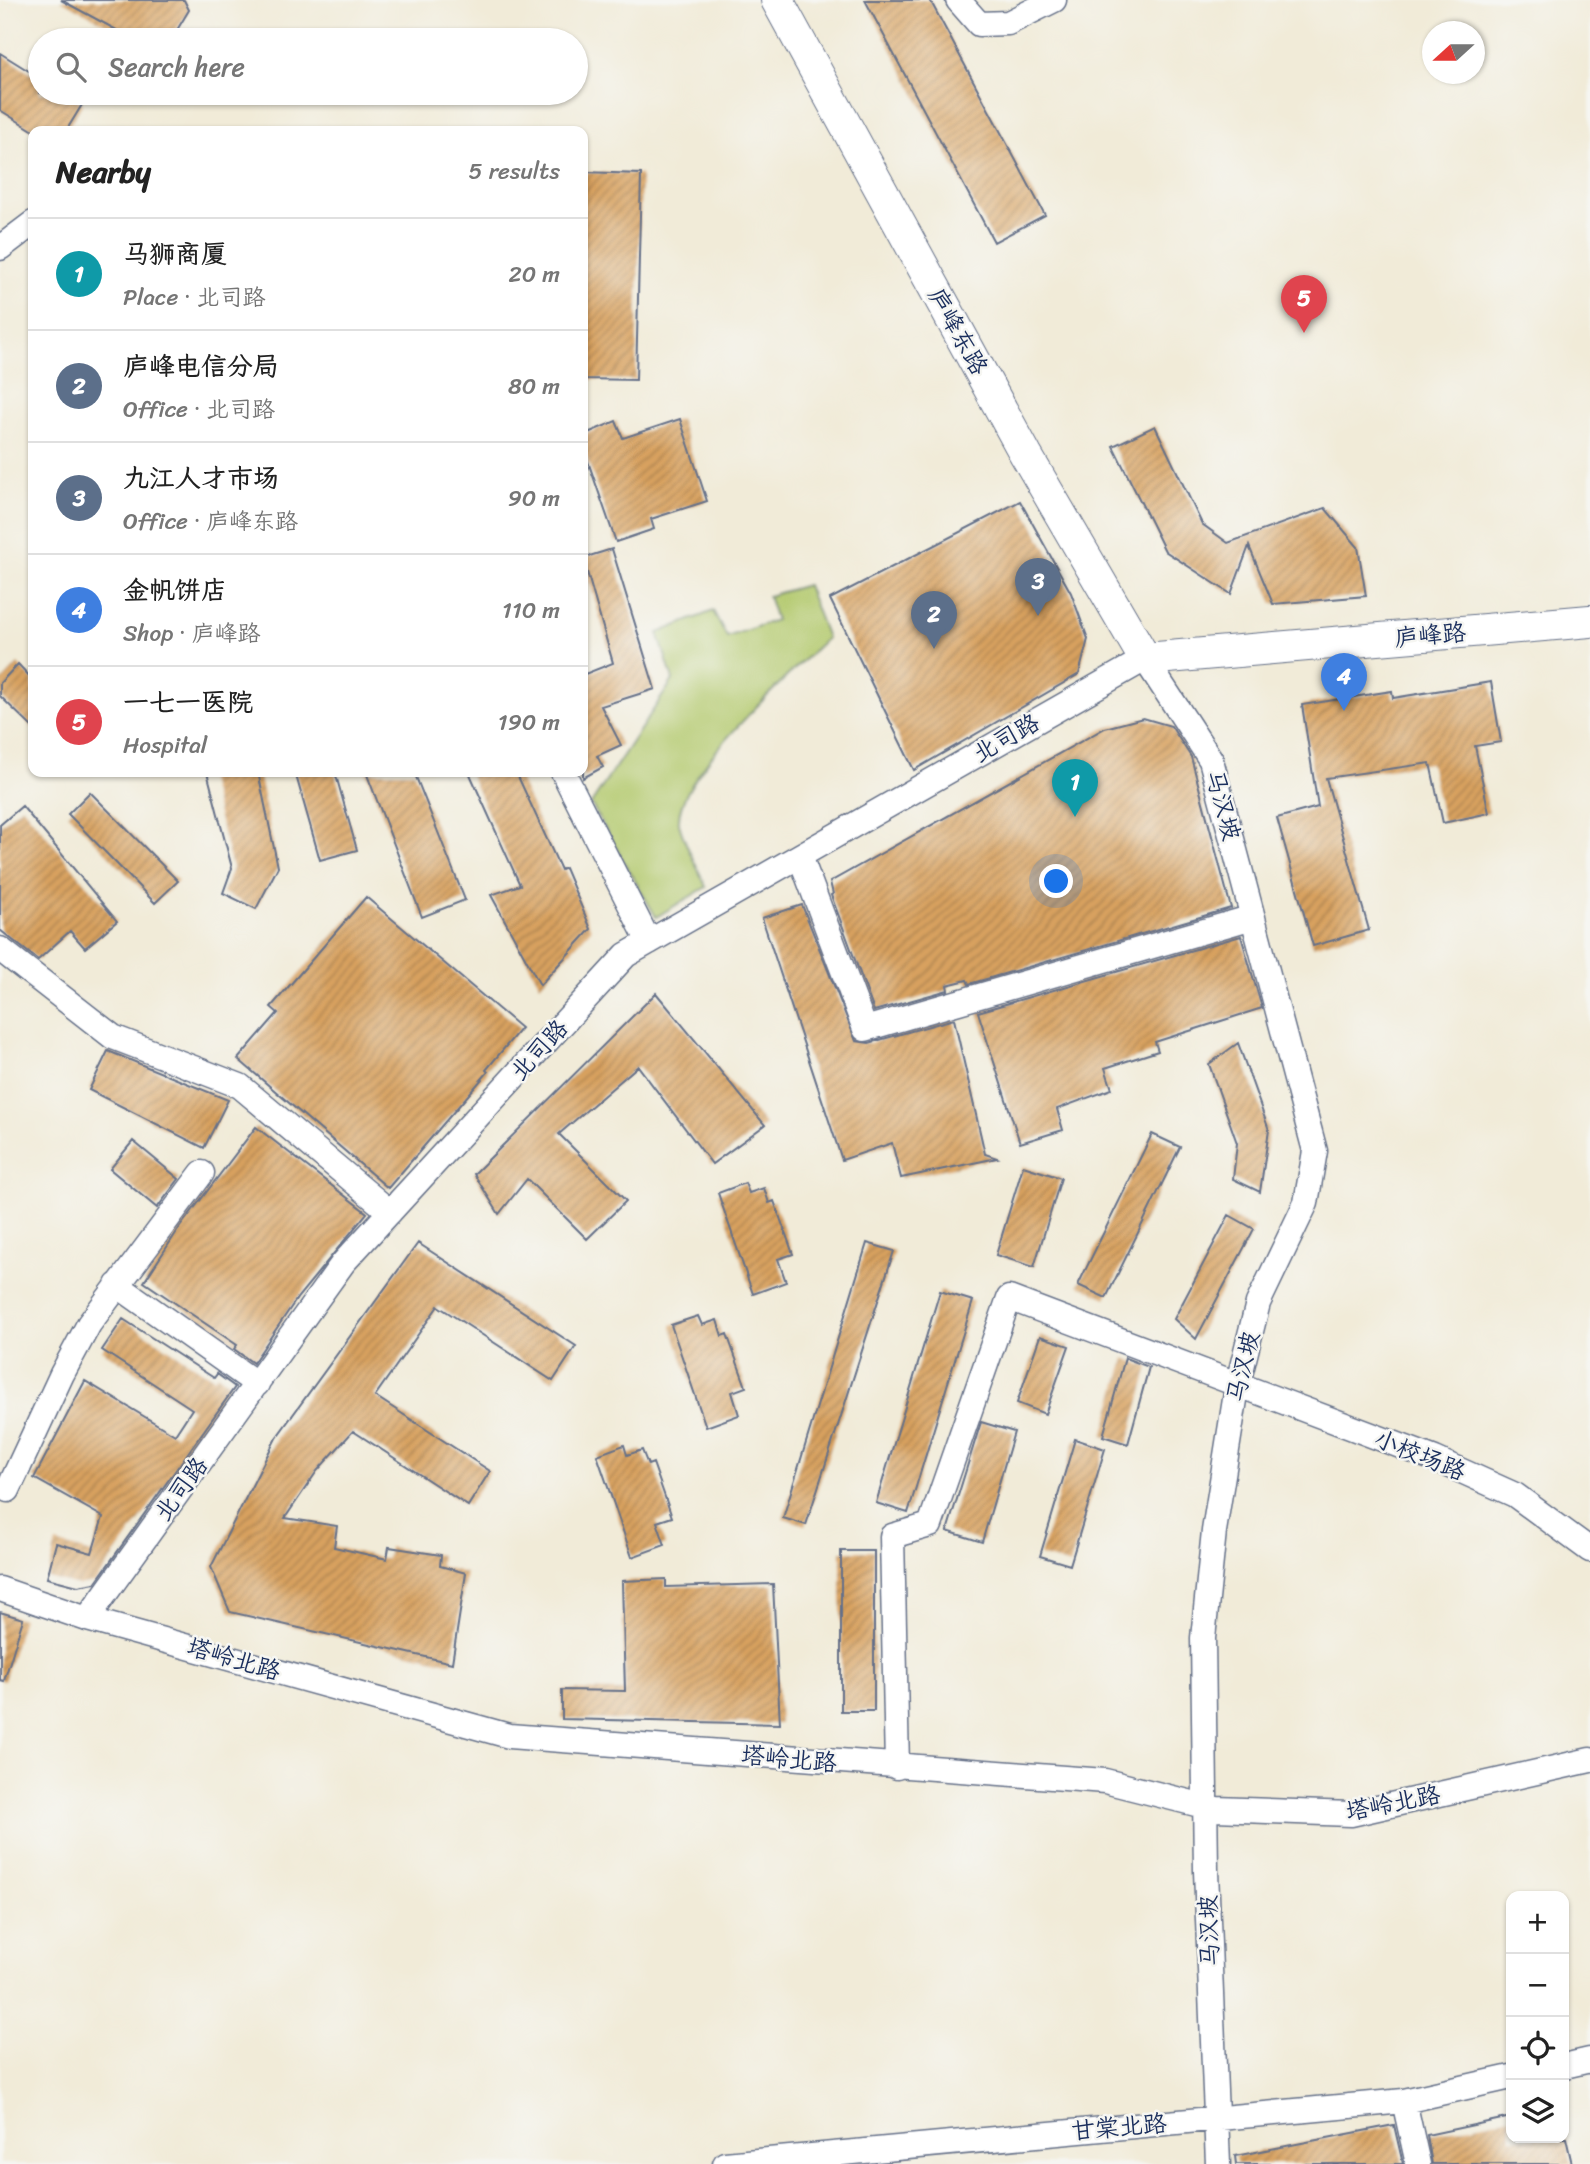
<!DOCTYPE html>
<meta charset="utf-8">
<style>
:root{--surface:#fff;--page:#f2f2f2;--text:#222;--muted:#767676;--line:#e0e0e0;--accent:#2563eb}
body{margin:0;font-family:Sriracha,"LXGW WenKai TC",sans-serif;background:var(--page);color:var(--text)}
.controls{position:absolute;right:21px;bottom:21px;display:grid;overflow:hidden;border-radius:14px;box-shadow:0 2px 5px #0004}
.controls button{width:63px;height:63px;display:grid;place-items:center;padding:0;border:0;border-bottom:2px solid var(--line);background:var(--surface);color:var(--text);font:35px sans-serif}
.compass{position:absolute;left:1422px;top:21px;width:63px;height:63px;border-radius:50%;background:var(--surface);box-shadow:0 2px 5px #0004;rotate:249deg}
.you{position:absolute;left:1057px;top:882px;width:24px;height:24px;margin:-18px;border:5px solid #fff;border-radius:50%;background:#1a73e8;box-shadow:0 0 0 10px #1a73e833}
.badge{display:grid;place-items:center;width:46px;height:46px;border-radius:50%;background:var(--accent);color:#fff;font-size:23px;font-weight:700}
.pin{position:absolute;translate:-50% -58px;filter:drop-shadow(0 2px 4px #0008)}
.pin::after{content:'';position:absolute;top:37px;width:24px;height:21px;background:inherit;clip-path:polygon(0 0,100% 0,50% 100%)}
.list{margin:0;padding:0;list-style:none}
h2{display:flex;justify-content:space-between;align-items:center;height:91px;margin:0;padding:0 28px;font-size:30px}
h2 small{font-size:23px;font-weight:400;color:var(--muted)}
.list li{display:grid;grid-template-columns:46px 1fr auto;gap:21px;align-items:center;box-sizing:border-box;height:112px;padding:0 28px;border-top:2px solid var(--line)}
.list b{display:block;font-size:26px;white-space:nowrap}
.list p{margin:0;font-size:23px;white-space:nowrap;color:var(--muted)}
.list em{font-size:23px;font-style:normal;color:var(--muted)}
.icon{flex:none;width:38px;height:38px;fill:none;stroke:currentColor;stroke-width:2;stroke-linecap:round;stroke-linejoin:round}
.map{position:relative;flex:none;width:1590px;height:2164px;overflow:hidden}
.search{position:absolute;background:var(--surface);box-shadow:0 2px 5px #0004;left:28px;top:28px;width:560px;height:77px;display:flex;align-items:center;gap:18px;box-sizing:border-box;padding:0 24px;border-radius:38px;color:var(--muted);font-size:26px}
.panel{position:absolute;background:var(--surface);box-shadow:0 2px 5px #0004;left:28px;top:126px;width:560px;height:651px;border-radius:14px}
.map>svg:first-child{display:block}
</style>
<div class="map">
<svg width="1590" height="2164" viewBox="0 0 1590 2164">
<defs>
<pattern id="building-hatch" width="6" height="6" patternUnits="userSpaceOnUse" patternTransform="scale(1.75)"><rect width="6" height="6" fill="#d8a15e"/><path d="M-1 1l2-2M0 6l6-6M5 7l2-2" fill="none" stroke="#ae8451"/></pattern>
</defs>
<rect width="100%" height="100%" fill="#f6f6f2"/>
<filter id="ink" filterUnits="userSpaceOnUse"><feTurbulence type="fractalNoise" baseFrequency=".0143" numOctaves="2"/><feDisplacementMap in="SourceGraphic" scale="14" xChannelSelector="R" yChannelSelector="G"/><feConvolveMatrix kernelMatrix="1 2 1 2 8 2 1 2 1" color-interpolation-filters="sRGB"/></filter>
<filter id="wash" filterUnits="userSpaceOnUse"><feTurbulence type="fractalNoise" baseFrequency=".00686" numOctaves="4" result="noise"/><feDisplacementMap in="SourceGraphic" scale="28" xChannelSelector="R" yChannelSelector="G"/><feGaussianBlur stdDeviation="1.57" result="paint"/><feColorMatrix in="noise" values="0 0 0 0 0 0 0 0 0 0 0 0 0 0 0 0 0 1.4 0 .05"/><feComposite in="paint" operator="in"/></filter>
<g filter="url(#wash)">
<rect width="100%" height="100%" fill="#f1ebd8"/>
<path fill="#b3c96d" stroke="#677c66" stroke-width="2" d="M 807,585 L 827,638 C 793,672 674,776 679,823 C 682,840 699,870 706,887 L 656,917 L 591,804 L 673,680 L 658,633 L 713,611 L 727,637 L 776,620 L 768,596 Z"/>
<g id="blocks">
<path fill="url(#building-hatch)" d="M 61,0 L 184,0 L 189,10 L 171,40 L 135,40 Z
M 865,0 L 930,0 L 1045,215 L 994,242 Z
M 0,53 L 40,78 L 40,93 L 65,93 L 83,103 L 66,131 L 34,131 L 0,110 Z
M 583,172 L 641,174 L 636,380 L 583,379 Z
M 680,419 L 707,501 L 651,519 L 654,529 L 616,542 L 583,447 L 583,435 L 616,421 L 623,438 Z
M 1155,426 L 1202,524 L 1228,543 L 1325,508 L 1358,547 L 1366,596 L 1273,604 L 1249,546 L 1231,594 L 1165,551 L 1113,446 Z
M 1020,501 L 1071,593 L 1088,639 L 1079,674 L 914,770 L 830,599 Z
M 612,549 L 655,689 L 601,706 L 621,745 L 597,756 L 603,767 L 583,778 L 583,669 L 585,674 L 613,663 L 583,558 Z
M 18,664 L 33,680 L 33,728 L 0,696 L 0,683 Z
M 1491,682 L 1501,742 L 1475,746 L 1489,813 L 1443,823 L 1430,763 L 1326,778 L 1369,930 L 1313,946 L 1277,818 L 1318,807 L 1302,705 L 1392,691 L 1393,698 Z
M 1143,718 L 1171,726 L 1191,757 L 1231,908 L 969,984 L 967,980 L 947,985 L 948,990 L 874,1011 L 831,895 L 833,894 L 830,882 L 1105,728 Z
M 207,772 L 258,772 L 278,867 L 256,909 L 223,893 L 232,868 Z
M 295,772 L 335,772 L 357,850 L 320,860 Z
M 366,772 L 414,772 L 465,900 L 422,917 Z
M 469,772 L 516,772 L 561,870 L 565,868 L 591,929 L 540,985 L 491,895 L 520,885 Z
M 90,792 L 178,881 L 155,903 L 68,814 Z
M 22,806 L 117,921 L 85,948 L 70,931 L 38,960 L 0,930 L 0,825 Z
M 366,897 L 521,1028 L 486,1070 L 488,1072 L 388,1188 L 238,1059 L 278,1013 L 271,1007 Z
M 802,905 L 856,1041 L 869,1043 L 954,1019 L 985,1154 L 997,1158 L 901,1178 L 892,1143 L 842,1160 L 762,918 Z
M 1241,936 L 1262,1008 L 1155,1042 L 1158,1051 L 1105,1068 L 1112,1089 L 1057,1109 L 1063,1130 L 1020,1143 L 978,1012 Z
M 656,993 L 765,1125 L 712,1164 L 638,1066 L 559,1134 L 626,1201 L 587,1239 L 527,1179 L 499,1214 L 474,1174 Z
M 1238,1043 L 1269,1130 L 1260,1192 L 1233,1179 L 1237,1143 L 1209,1064 Z
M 108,1051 L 228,1100 L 204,1148 L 89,1090 Z
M 256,1127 L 367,1213 L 298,1297 L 253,1363 L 234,1349 L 237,1345 L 144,1282 L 180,1227 Z
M 1152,1134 L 1180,1147 L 1106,1298 L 1078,1285 Z
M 133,1141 L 179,1179 L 157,1208 L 110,1169 Z
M 1023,1166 L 1061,1178 L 1034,1267 L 996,1255 Z
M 745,1183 L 749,1193 L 764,1188 L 769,1203 L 774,1201 L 793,1254 L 778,1259 L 786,1282 L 753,1294 L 718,1193 Z
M 1229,1215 L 1254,1229 L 1196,1339 L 1174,1319 Z
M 418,1243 L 576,1346 L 553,1381 L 438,1306 L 375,1396 L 490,1471 L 468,1506 L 353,1431 L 317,1471 L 285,1518 L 337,1526 L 334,1547 L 387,1559 L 389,1547 L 441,1555 L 440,1566 L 466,1573 L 452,1663 L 230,1612 L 211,1567 L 276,1438 Z
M 867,1243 L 894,1251 L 806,1525 L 783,1518 Z
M 940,1291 L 973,1301 L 908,1513 L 876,1503 Z
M 698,1316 L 702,1325 L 717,1320 L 722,1336 L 727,1334 L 746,1387 L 732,1392 L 739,1415 L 706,1427 L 671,1325 Z
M 123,1319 L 214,1378 L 217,1374 L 235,1387 L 95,1583 L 78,1586 L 47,1578 L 56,1543 L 92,1553 L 103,1517 L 34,1478 L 85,1381 L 175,1435 L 192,1409 L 102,1350 Z
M 1040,1336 L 1069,1346 L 1045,1414 L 1017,1403 Z
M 1125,1358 L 1149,1367 L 1128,1444 L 1103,1436 Z
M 981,1422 L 1014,1432 L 982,1542 L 947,1531 Z
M 1075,1439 L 1105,1449 L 1070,1565 L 1040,1556 Z
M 624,1445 L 627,1455 L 642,1450 L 648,1465 L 653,1463 L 672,1517 L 657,1522 L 665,1545 L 632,1557 L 597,1455 Z
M 841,1551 L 874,1551 L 874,1711 L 841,1711 Z
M 666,1579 L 666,1587 L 773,1584 L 780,1724 L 562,1719 L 562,1690 L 625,1691 L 622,1581 Z
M 0,1612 L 23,1619 L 4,1681 L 0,1680 Z
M 1511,2117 L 1511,2138 L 1566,2138 L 1572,2164 L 1432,2164 L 1427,2135 Z
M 1394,2125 L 1403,2164 L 1236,2164 L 1235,2156 Z"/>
</g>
</g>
<g filter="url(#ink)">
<use href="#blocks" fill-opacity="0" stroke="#667189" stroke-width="2"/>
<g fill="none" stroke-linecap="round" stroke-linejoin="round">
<g stroke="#667189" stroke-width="27">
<path id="minor" d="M 958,0 L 979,24 L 1008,23 L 1054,0
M 0,248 L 33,223
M 563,772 L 649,942
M 800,856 L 865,1029 L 1253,917
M 0,949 L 113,1037 L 240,1086 L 390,1212
M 117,1285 L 257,1384
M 8,1490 L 62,1374 L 89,1324 L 202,1173
M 0,1589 L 87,1619 L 509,1736 L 1105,1781 L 1216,1809 L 1351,1814 L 1590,1760
M 87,1619 L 343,1263 L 626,955 L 1145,659 L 1211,760 L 1315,1151 L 1306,1203 L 1258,1303 L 1237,1387 L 1214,1531 L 1203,1638 L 1206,1871 L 1218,2164
M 897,1767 L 892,1536 L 930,1525 L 1009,1298 L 1435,1459 L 1515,1495 L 1590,1550
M 1564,2066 L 1590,2060
M 1404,2101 L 1418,2164
M 725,2164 L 1404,2101 L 1511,2077"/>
</g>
<g stroke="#667189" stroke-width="34">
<path id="major" d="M 777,0 L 1026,455 L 1145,659 L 1590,621"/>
</g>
<use href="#minor" stroke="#fff" stroke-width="24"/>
<use href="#major" stroke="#fff" stroke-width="32"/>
</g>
</g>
<g text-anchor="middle" stroke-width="5" stroke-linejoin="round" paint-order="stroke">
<g font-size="24" fill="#1b2f5e" stroke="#f6f6f2">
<text transform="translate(958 331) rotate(61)" y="8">庐峰东路</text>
<text transform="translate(1430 635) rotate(-5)" y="8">庐峰路</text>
<text transform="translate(1006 738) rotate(-30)" y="8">北司路</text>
<text transform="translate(1223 805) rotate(75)" y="8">马汉坡</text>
<text transform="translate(539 1050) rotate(-48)" y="8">北司路</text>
<text transform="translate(1243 1367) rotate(-77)" y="8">马汉坡</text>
<text transform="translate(1420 1455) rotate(22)" y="8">小校场路</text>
<text transform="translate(181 1489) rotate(-54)" y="8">北司路</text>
<text transform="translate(234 1659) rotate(16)" y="8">塔岭北路</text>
<text transform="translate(789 1759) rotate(5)" y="8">塔岭北路</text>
<text transform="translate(1393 1803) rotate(-11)" y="8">塔岭北路</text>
<text transform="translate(1209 1931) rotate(-92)" y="8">马汉坡</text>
<text transform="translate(1119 2127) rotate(-5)" y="8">甘棠北路</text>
</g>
</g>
</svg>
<div class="controls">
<button>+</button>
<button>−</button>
<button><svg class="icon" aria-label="locate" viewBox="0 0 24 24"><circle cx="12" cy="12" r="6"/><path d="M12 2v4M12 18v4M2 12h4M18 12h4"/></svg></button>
<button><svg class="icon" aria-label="layers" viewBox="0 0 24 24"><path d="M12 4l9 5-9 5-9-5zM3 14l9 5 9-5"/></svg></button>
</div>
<svg class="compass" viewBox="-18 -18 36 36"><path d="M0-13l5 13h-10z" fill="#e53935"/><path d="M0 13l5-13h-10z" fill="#767676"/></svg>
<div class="you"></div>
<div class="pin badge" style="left:1075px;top:817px;background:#0f9aa8">1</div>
<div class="pin badge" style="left:934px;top:649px;background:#5c6f8a">2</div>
<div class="pin badge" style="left:1038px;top:616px;background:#5c6f8a">3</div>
<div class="pin badge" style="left:1344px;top:711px;background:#3f7fe0">4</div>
<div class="pin badge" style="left:1304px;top:333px;background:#e0444e">5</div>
<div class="search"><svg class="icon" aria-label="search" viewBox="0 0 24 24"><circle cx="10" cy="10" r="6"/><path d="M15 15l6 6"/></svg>Search here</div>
<section class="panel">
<h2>Nearby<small>5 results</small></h2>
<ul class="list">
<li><span class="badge" style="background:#0f9aa8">1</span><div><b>马狮商厦</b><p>Place · 北司路</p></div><em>20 m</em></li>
<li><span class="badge" style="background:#5c6f8a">2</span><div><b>庐峰电信分局</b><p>Office · 北司路</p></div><em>80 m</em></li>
<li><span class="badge" style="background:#5c6f8a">3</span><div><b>九江人才市场</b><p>Office · 庐峰东路</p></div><em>90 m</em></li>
<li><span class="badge" style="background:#3f7fe0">4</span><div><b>金帆饼店</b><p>Shop · 庐峰路</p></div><em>110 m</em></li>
<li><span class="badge" style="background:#e0444e">5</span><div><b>一七一医院</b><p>Hospital</p></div><em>190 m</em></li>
</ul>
</section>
</div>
